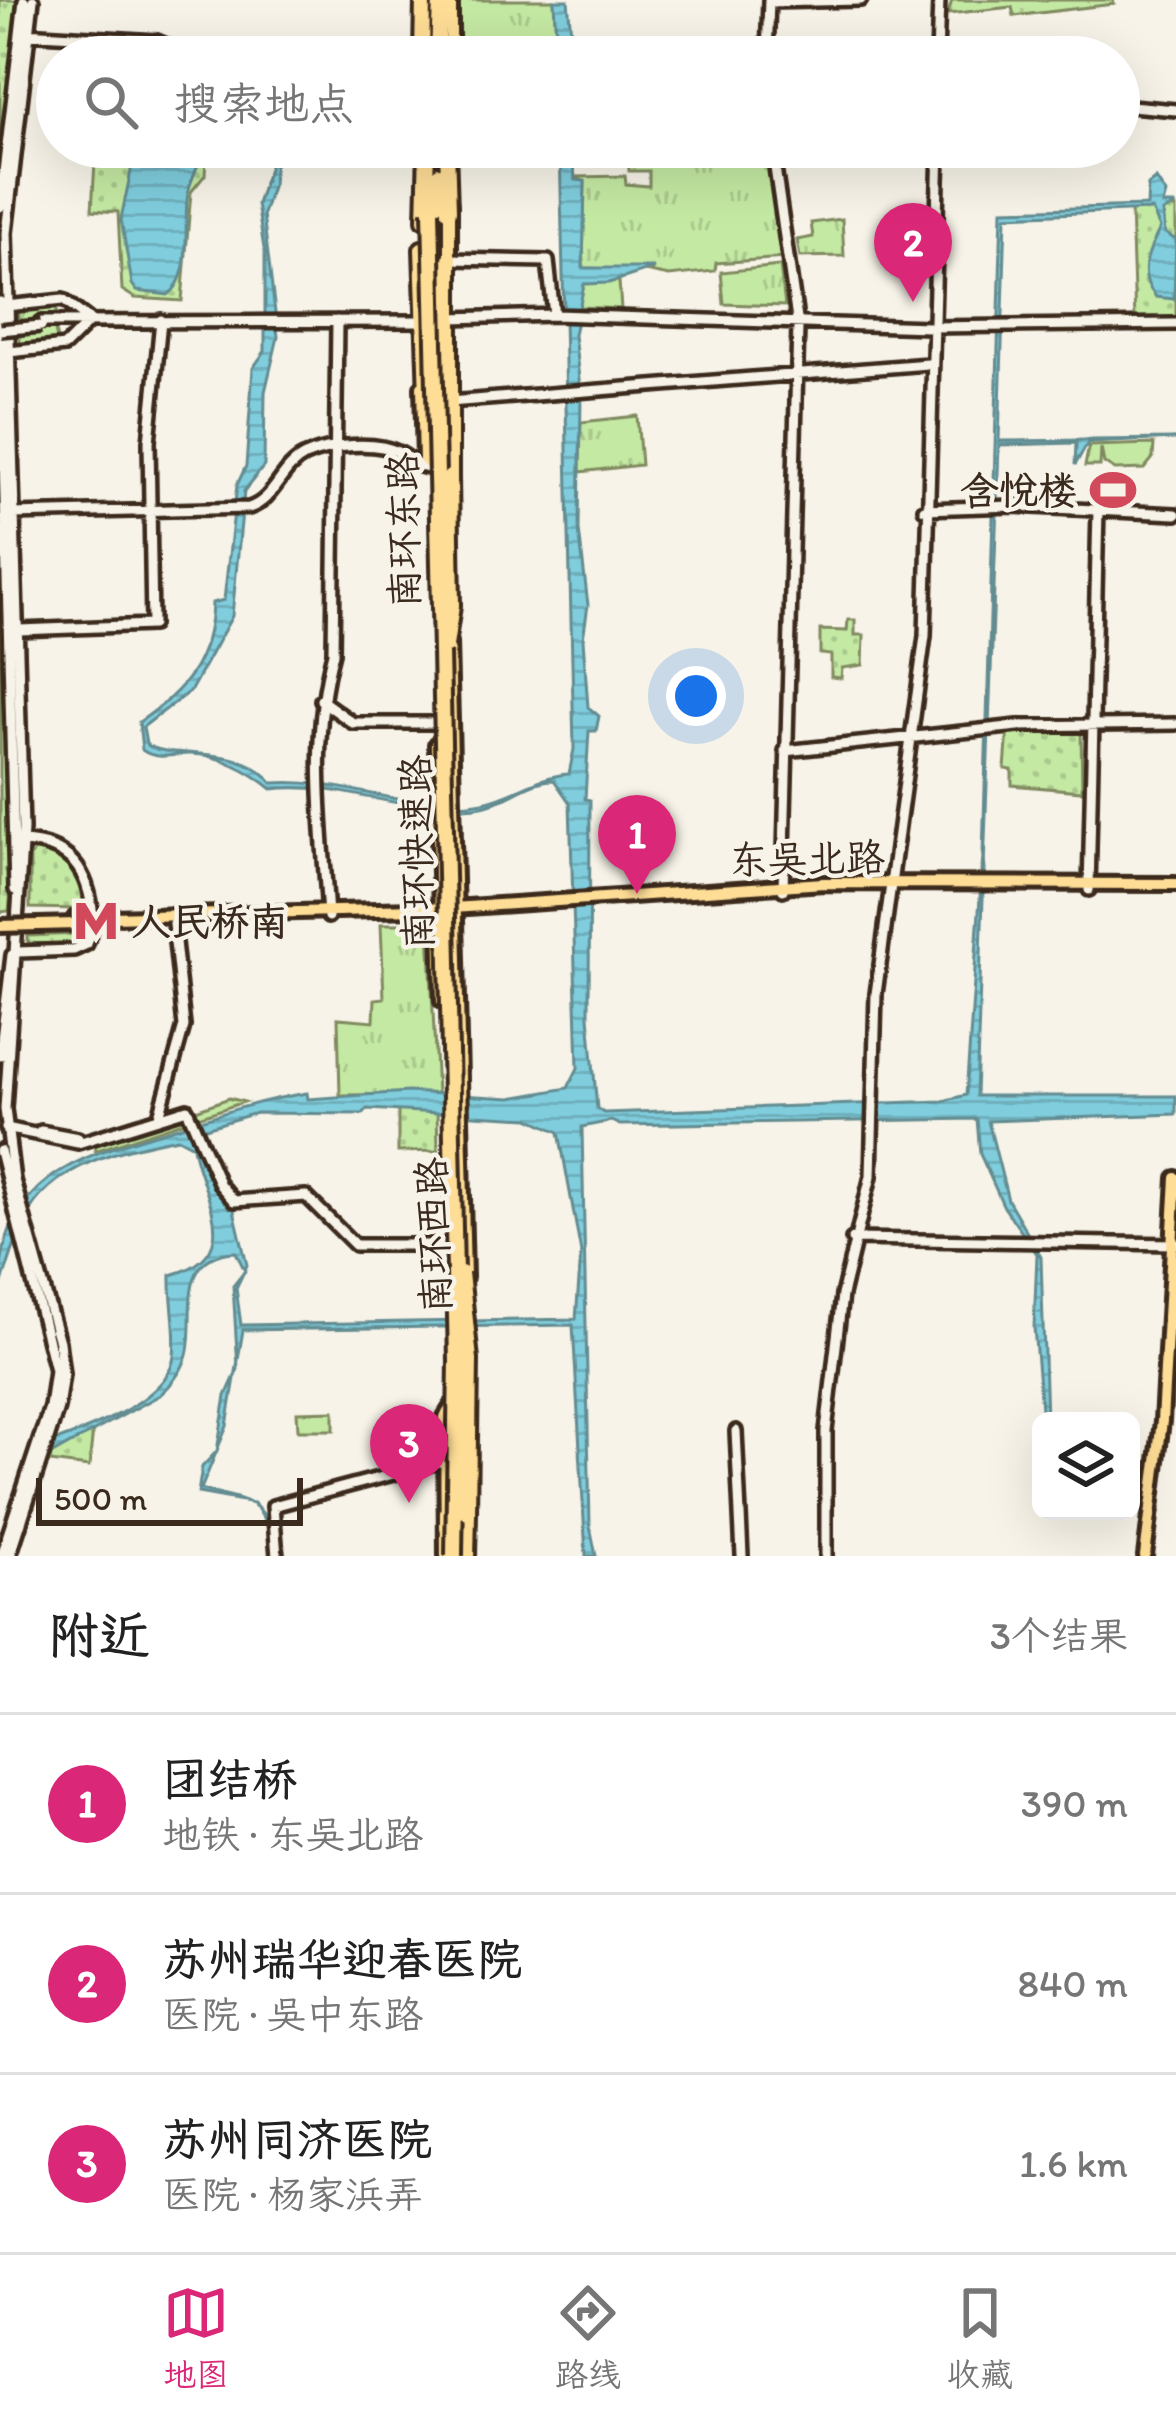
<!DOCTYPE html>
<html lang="zh">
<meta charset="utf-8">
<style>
:root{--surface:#fff;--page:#f6f6f6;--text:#222;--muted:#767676;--line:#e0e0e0;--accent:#db2777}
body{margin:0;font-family:Itim,"LXGW WenKai TC",sans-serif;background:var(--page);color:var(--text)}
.controls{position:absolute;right:36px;bottom:36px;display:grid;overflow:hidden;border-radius:18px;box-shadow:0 12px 48px #0002}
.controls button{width:108px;height:108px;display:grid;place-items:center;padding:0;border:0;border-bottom:3px solid var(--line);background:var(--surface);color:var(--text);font:60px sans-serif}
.scale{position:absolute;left:36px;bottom:30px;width:267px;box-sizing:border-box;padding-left:12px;border:6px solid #3b2a1e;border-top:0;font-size:33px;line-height:42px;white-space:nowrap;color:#3b2a1e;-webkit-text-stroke:9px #f7f3e8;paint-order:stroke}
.you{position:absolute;left:696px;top:696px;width:42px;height:42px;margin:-30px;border:9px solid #fff;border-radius:50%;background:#1a73e8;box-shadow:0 0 0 18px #1a73e833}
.badge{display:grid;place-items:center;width:78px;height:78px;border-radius:50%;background:var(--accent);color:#fff;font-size:39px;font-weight:700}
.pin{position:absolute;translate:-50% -99px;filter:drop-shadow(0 3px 6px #0008)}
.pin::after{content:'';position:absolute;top:63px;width:42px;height:36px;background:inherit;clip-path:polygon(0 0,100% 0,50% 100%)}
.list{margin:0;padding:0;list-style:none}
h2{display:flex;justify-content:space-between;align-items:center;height:156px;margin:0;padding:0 48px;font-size:51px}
h2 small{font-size:39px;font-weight:400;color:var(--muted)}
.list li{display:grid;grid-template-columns:78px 1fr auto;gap:36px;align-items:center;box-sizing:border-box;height:180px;padding:0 48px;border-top:3px solid var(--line)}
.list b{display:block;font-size:45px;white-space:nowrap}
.list p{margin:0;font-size:39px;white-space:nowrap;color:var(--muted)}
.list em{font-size:39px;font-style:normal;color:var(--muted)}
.icon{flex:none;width:66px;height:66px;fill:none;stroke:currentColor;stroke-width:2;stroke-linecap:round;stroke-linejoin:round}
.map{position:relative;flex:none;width:1176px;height:1556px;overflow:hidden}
.search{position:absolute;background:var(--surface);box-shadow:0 12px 48px #0002;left:36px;right:36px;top:36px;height:132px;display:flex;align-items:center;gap:30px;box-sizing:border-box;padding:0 42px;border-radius:66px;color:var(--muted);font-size:45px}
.sheet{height:696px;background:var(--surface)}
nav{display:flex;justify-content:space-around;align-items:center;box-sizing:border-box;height:168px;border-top:3px solid var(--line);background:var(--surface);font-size:33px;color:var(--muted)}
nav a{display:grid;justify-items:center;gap:6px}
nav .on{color:var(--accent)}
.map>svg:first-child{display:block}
</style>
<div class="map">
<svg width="1176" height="1556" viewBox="0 0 1176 1556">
<defs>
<pattern id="grass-tufts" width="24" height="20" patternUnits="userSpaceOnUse" patternTransform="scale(3)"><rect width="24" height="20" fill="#c4e9a3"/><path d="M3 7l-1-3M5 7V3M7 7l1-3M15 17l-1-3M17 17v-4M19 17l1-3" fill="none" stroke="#a9c88c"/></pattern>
<pattern id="park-dots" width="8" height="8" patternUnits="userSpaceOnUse" patternTransform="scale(3)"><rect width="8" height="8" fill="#c4e9a3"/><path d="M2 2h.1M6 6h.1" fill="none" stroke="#a9c88c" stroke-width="1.8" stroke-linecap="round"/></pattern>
<pattern id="water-rules" width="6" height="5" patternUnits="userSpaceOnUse" patternTransform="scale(3)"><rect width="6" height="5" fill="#7fcddd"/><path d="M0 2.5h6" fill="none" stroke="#6fb0bd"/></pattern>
</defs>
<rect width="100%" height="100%" fill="#f7f3e8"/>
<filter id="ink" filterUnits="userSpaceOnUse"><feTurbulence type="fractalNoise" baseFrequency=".00833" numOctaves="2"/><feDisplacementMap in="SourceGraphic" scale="24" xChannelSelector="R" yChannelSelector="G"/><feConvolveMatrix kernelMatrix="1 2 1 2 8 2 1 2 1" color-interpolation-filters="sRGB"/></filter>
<g filter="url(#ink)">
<path fill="url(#grass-tufts)" stroke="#808a60" stroke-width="3" d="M 459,0 L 554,0 L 557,57 L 460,57 Z
M 952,0 L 1113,0 L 1114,4 L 1014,16 L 1012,7 L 948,14 Z
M 628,147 L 766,147 L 785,258 L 716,263 L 715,271 L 669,276 L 649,272 L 653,270 L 583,268 L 585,182 L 575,177 L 625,176 L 626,184 L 649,186 L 649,171 L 629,171 Z
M 782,147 L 909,147 L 784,162 Z
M 842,219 L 844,256 L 800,257 L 797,240 L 813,237 L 811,223 Z
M 780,266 L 785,306 L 724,304 L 721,272 Z
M 619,281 L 621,309 L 579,307 L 584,284 Z
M 53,306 L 57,313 L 42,319 L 42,330 L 55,329 L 57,341 L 20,344 L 18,310 Z
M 637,416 L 641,465 L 580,472 L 581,422 Z
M 381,924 L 424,924 L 429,929 L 437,1094 L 340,1095 L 338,1018 L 374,1021 L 375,999 L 384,998 Z
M 79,934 L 84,939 L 79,946 L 28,943 L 28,936 Z
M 229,1098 L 244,1102 L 95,1151 L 95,1146 Z"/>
<path fill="url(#park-dots)" stroke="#808a60" stroke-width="3" d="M 0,0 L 19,0 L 0,172 Z
M 96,147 L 207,147 L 205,175 L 191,192 L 182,301 L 135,298 L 122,290 L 118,212 L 92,210 Z
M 1176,208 L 1176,321 L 1135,320 L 1131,209 Z
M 0,357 L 11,890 L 9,911 L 0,912 Z
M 848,620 L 855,620 L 855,635 L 864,635 L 863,665 L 842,668 L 841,678 L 831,677 L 831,655 L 820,654 L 820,630 L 847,631 Z
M 1008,730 L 1081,729 L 1082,791 L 1012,785 L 1012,770 L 1005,769 Z
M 39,847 C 67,853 91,879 79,909 L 30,908 L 30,856 Z
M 398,1109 L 437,1110 L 438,1151 L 398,1152 Z
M 93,1430 L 89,1467 L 50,1462 L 51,1455 Z"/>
<path fill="#c4e9a3" stroke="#808a60" stroke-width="3" d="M 1089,446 L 1154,444 L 1153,458 L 1144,469 L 1115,470 L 1104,463 L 1101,448 L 1100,466 L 1085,466 Z
M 334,1411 L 334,1430 L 298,1430 L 297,1412 Z"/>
<path fill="url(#water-rules)" stroke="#648c91" stroke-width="3" fill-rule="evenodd" d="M 554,0 L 568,0 L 573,57 L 557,57 Z
M 127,147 L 201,147 C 201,166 191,176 188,193 C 182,223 195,275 168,295 L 137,291 L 132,284 L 121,219 L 131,171 Z
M 270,147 L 276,147 L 273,184 L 263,214 L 278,337 L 265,392 L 264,466 L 244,491 L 232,616 L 191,690 L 143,727 L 146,744 C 168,762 242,741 272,783 C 346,777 414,816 483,802 C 514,796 536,776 569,774 L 574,749 L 560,147 L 573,147 L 575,180 L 585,181 L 583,268 L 654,268 L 609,283 L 584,284 L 574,335 L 581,396 L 579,530 L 588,605 L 583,639 L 588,707 L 599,716 L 596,731 L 589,731 L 585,799 L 590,800 L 589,1016 L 597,1109 L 604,1113 L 943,1101 L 966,1095 L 983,855 L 1002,210 L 1147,206 L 1148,185 L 1156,179 L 1166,194 L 1163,205 L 1176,205 L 1163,212 L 1165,233 L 1176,240 L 1174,299 L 1156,297 C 1136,274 1148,253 1160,228 L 1152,210 L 1006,216 L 999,441 L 1176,439 L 1088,443 L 1075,465 L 1076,443 L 999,445 L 976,1096 L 1176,1096 L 1176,1114 L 988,1121 L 1008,1200 L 1041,1257 L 1046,1421 L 1042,1421 L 1034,1328 L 1037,1254 L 1004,1207 L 980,1154 L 977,1119 L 620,1125 L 611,1121 L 582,1127 L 590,1526 L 596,1556 L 586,1556 L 573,1325 L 243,1330 L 227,1426 L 201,1489 C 232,1499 262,1495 271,1531 L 254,1503 L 198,1493 L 202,1467 L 217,1451 L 226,1396 L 238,1369 L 233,1286 L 245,1271 L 236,1252 C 173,1254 197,1319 187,1355 C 182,1372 172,1384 160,1395 L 50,1455 L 56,1441 C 90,1429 169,1399 174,1356 C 177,1327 170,1303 171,1275 C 250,1254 199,1191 193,1146 L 178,1138 C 125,1148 51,1164 25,1219 C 14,1242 8,1267 0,1288 C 0,1171 90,1154 182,1126 C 225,1112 262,1100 307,1093 L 308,1099 L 408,1092 L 511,1098 L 568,1088 L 578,1068 L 570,803 L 554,780 C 527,780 504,804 476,807 C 401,816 346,781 272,789 C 250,771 219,754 190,754 C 172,754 157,761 142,750 L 139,722 C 185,691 210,661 212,603 L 224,600 L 237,485 L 246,466 L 253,368 L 265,351 L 265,255 L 257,204 L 271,162 ZM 367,1109 L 529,1118 L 559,1132 L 581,1253 L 576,1319 L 241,1325 L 236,1288 L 247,1265 L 233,1206 L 221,1197 L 196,1140 L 202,1129 L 256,1113 L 363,1114 Z"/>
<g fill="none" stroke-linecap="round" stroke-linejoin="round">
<g stroke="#3b2a1e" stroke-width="18">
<path id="secondary" d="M 769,2 L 861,0
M 24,33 L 157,41 L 194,57
M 767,57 L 769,0
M 937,57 L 939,0
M 1119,105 L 1176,110
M 772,147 L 798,326 L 783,890
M 0,207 L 24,0
M 450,259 L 548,261 L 554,315
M 0,302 L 15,890
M 6,306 L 63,300 L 88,319
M 450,318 L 554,315 L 929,327 L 1176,324
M 40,322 L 427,321
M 9,352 L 65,346 L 89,322
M 449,402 L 928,364
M 924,509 L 1013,506 L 1176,514
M 13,514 L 249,508 C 276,499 280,468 305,456 C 330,445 375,440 400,453 C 414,460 417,469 434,468
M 19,630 L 152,625 L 149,442 L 161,320
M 321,700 L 353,723 L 445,723
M 785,751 L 1018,726 L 1176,724
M 20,842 C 70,843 89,870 93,918
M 1089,890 L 1098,509
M 328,917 C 323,827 309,742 333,653 L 337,321
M 87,944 L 93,924
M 18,952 L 74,950 L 87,944
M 0,1056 L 12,955
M 159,1116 L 184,1026 L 173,923
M 6,1128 L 78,1143 L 187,1109 L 220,1185 L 234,1201 L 306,1196 L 355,1245 L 456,1245
M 41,1131 L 78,1138
M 0,1151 L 55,1370 L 50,1407 L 1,1556
M 852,1239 L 1176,1244
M 736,1431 L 742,1556
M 10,1556 L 58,1408 L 63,1374 L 59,1342 L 14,1180 L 5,1109 L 23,829 L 6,233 L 33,0
M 277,1556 L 273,1506 L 450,1459
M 826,1556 L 826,1431 L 842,1295 L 871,1176 L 876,994 L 925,636 L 939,147"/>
</g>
<g stroke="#3b2a1e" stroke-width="20">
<path id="primary" d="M 451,0 L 451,57
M 450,263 L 450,204
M 443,359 L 445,306
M 422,387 L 424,459 L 433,468
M 449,642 L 465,1277
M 436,744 L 442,1001
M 75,918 L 453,908 L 824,883 L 1176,884
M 446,1556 L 445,1417 L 453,1404
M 1145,1556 L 1162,1421 L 1176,1178"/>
</g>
<g stroke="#3b2a1e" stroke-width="22">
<path id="highway" d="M 422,57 L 423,0
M 438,57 L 440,0
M 447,147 L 449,211
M 438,210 L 439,174
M 425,220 L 427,147
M 422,249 L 427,396
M 450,259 L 450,477
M 447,1527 L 447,1512
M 467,1556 L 468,1513"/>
</g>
<use href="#secondary" stroke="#f7f3e8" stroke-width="9"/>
<use href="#primary" stroke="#fedd96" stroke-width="10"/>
<use href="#highway" stroke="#fedd96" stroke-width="14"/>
<g stroke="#3b2a1e" stroke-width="18" stroke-linecap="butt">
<path id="secondary-bridge" d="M 0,330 L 41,326"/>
</g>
<g stroke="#3b2a1e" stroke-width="20" stroke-linecap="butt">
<path id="primary-bridge" d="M 0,926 L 76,924"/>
</g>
<g stroke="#3b2a1e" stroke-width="22" stroke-linecap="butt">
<path id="highway-bridge" d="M 431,210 L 457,1361 L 454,1556
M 446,646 L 452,606 L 450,477
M 461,1273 L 470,1360 L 468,1513"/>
</g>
<use href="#secondary-bridge" stroke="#f7f3e8" stroke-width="9"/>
<use href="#primary-bridge" stroke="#fedd96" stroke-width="10"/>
<use href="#highway-bridge" stroke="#fedd96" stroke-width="14"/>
</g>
</g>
<defs>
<g id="stadium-bare" transform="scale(3.6)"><path d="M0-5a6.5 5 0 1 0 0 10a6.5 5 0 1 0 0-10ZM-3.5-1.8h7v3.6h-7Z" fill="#d1495b" stroke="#f7f3e8" stroke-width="2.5" paint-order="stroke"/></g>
<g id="metro-bare" transform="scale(3.6)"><path d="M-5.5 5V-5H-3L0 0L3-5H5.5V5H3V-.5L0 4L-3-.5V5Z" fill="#d1495b" stroke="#f7f3e8" stroke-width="2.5" paint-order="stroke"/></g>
</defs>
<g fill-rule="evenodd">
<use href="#stadium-bare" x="1113" y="490"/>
<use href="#metro-bare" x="96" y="921"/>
</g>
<g text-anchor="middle" stroke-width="9" stroke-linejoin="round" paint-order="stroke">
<g font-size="39" font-weight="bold" fill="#3b2a1e" stroke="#f7f3e8" text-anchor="end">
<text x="1077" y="504">含悦楼</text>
<text x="132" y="935" text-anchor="start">人民桥南</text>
</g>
<g font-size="39" fill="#3b2a1e" stroke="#f7f3e8">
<text transform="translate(403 530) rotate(-91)" y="14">南环东路</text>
<text transform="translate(416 852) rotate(-91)" y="14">南环快速路</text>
<text transform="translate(807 858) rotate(-1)" y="14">东吴北路</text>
<text transform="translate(433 1235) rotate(-92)" y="14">南环西路</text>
</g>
</g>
</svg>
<div class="controls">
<button><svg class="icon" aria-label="layers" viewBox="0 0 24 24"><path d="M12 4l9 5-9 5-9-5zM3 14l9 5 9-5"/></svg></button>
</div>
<div class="scale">500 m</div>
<div class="you"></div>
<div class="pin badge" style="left:637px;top:894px">1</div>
<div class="pin badge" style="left:913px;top:302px">2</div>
<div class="pin badge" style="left:409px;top:1503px">3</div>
<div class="search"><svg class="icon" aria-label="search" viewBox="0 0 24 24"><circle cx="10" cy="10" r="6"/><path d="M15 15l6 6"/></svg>搜索地点</div>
</div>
<section class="sheet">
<h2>附近<small>3个结果</small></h2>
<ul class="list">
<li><span class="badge">1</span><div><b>团结桥</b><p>地铁 · 东吴北路</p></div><em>390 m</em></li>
<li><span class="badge">2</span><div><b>苏州瑞华迎春医院</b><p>医院 · 吴中东路</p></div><em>840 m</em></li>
<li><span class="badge">3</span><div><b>苏州同济医院</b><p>医院 · 杨家浜弄</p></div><em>1.6 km</em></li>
</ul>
</section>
<nav>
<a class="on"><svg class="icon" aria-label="map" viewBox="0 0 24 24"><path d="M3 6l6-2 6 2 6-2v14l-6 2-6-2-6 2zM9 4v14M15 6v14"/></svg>地图</a>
<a><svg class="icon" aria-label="directions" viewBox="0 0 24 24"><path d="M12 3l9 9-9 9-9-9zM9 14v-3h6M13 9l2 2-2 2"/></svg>路线</a>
<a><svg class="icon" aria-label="saved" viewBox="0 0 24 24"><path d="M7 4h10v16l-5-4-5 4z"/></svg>收藏</a>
</nav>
